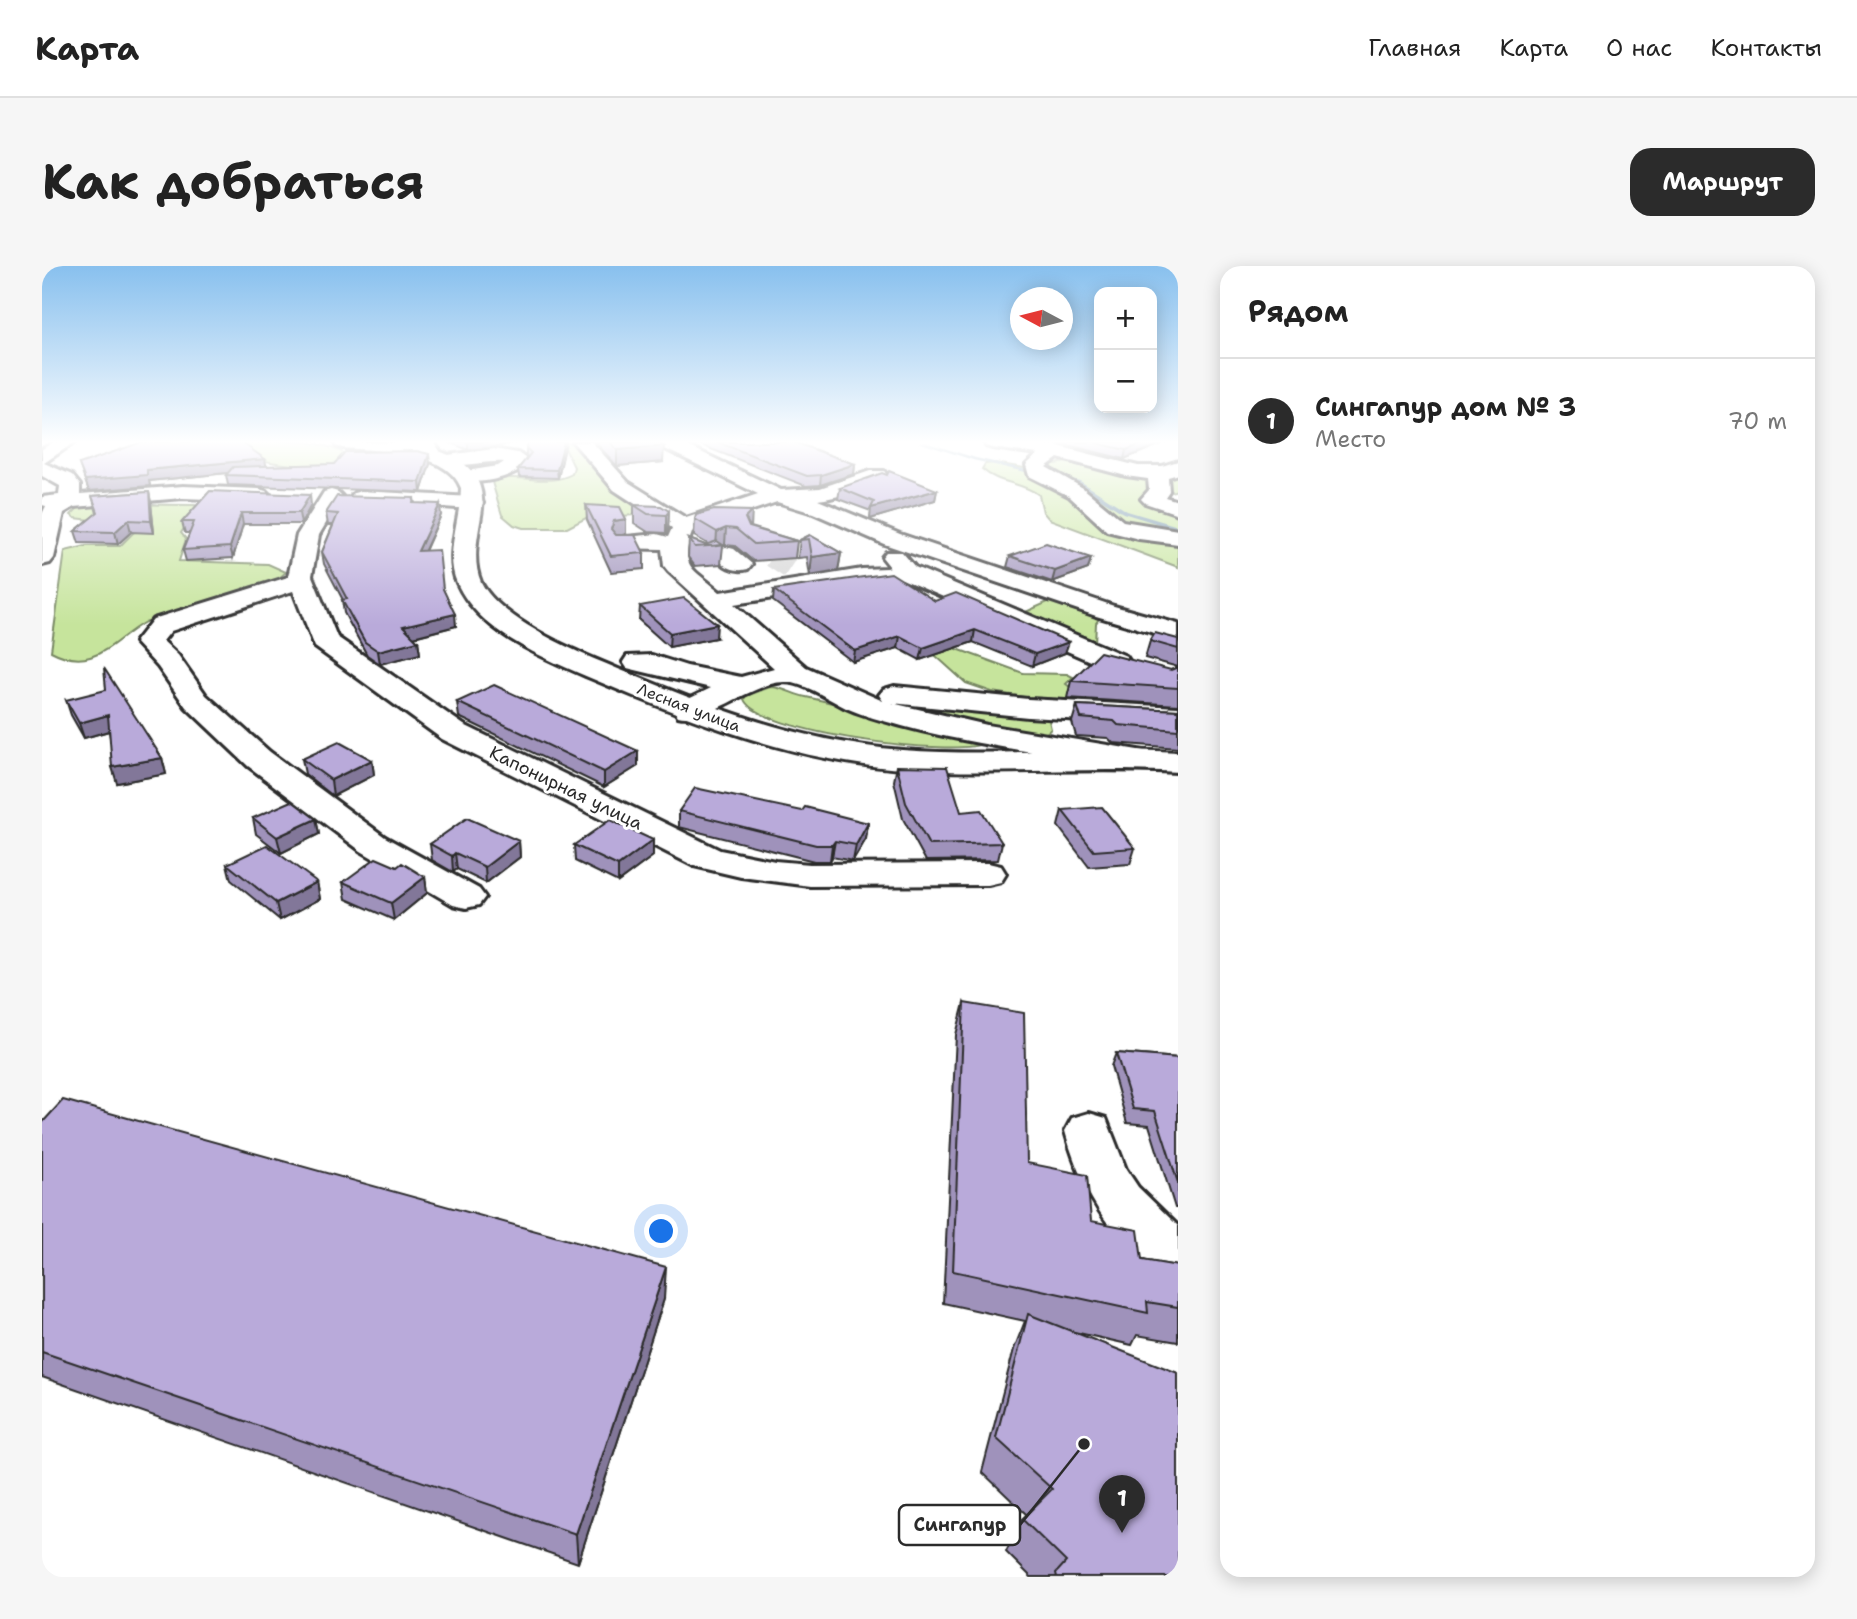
<!DOCTYPE html>
<html lang="ru">
<meta charset="utf-8">
<style>
:root{--surface:#fff;--page:#f6f6f6;--text:#222;--muted:#767676;--line:#e0e0e0;--accent:#2b2b2b}
body{margin:0;font-family:"Shantell Sans",sans-serif;background:var(--page);color:var(--text)}
.controls{position:absolute;right:21px;top:21px;display:grid;overflow:hidden;border-radius:14px;box-shadow:0 4px 18px #0003}
.controls button{width:63px;height:63px;display:grid;place-items:center;padding:0;border:0;border-bottom:2px solid var(--line);background:var(--surface);color:var(--text);font:35px sans-serif}
.compass{position:absolute;left:968px;top:21px;width:63px;height:63px;border-radius:50%;background:var(--surface);box-shadow:0 4px 18px #0003;rotate:277deg}
.you{position:absolute;left:620px;top:966px;width:24px;height:24px;margin:-18px;border:5px solid #fff;border-radius:50%;background:#1a73e8;box-shadow:0 0 0 10px #1a73e833}
.badge{display:grid;place-items:center;width:46px;height:46px;border-radius:50%;background:var(--accent);color:#fff;font-size:23px;font-weight:700}
.pin{position:absolute;translate:-50% -58px;filter:drop-shadow(0 2px 4px #0008)}
.pin::after{content:'';position:absolute;top:37px;width:24px;height:21px;background:inherit;clip-path:polygon(0 0,100% 0,50% 100%)}
.list{margin:0;padding:0;list-style:none}
h2{display:flex;justify-content:space-between;align-items:center;height:91px;margin:0;padding:0 28px;font-size:30px}
h2 small{font-size:23px;font-weight:400;color:var(--muted)}
.list li{display:grid;grid-template-columns:46px 1fr auto;gap:21px;align-items:center;box-sizing:border-box;height:126px;padding:0 28px;border-top:2px solid var(--line)}
.list b{display:block;font-size:26px;white-space:nowrap}
.list p{margin:0;font-size:23px;white-space:nowrap;color:var(--muted)}
.list em{font-size:23px;font-style:normal;color:var(--muted)}
.map{position:relative;flex:none;width:1136px;height:1311px;overflow:hidden;border-radius:21px}
header{display:flex;align-items:center;gap:42px;box-sizing:border-box;height:98px;padding:0 35px;background:var(--surface);border-bottom:2px solid var(--line)}
header strong{font-size:33px}
nav{display:flex;gap:38px;margin-inline-start:auto;font-size:24px}
.intro{display:flex;align-items:center;justify-content:space-between;box-sizing:border-box;height:168px;padding:0 42px}
h1{margin:0;font-size:49px}
.button{padding:18px 32px;border-radius:21px;background:var(--accent);color:#fff;font-size:24px;font-weight:700}
main{display:flex;gap:42px;padding:0 42px}
aside{flex:1;background:var(--surface);border-radius:21px;box-shadow:0 4px 18px #0003}
.map>svg:first-child{display:block}
</style>
<header>
<strong>Карта</strong>
<nav><a>Главная</a><a>Карта</a><a>О нас</a><a>Контакты</a></nav>
</header>
<div class="intro"><h1>Как добраться</h1><a class="button">Маршрут</a></div>
<main>
<div class="map">
<svg width="1136" height="1311" viewBox="0 0 1136 1311">
<rect width="100%" height="100%" fill="#fff"/>
<filter id="ink" filterUnits="userSpaceOnUse"><feTurbulence type="fractalNoise" baseFrequency=".0143" numOctaves="2"/><feDisplacementMap in="SourceGraphic" scale="14" xChannelSelector="R" yChannelSelector="G"/><feConvolveMatrix kernelMatrix="1 2 1 2 8 2 1 2 1" color-interpolation-filters="sRGB"/></filter>
<g filter="url(#ink)">
<path fill="#c6e49c" stroke="#788864" stroke-width="2" d="M 156,176 C 191,176 290,166 310,195 C 255,208 209,193 156,176 Z
M 520,176 C 546,176 551,203 567,219 C 577,230 593,236 605,244 L 594,249 L 544,252 L 525,262 L 481,262 L 472,259 L 460,249 L 450,216 C 475,205 505,222 530,208 L 532,201 Z
M 1025,196 L 1136,203 L 1136,224 L 1108,231 L 1136,243 L 1136,270 L 1095,265 L 1003,202 L 1006,199 Z
M 953,197 L 982,202 L 986,209 L 1020,225 L 1053,254 L 1064,260 L 1136,276 L 1136,301 L 1007,253 L 1001,246 L 997,229 C 980,216 956,218 940,203 L 943,198 Z
M 52,238 L 153,239 L 155,242 L 139,267 L 144,273 L 137,295 L 226,298 L 244,306 L 235,314 L 103,356 C 71,374 52,408 9,385 L 23,285 L 44,280 L 78,280 L 98,260 L 33,252 L 29,249 L 36,242 Z
M 1008,335 L 1059,350 L 1054,357 L 1053,378 L 977,349 Z
M 885,372 L 981,407 L 1025,408 L 1031,411 L 1024,418 L 1042,432 L 1037,434 L 982,431 L 950,426 L 924,417 L 894,390 L 873,379 Z
M 728,421 C 741,421 752,429 764,431 C 824,444 883,462 943,477 C 916,492 714,467 702,433 L 704,430 Z
M 864,436 L 1006,450 L 1009,463 L 1002,469 L 931,459 L 862,440 Z"/>
<g fill="none" stroke-linecap="round" stroke-linejoin="round">
<path fill="#6d8fa6" fill-rule="evenodd" d="M 876,176 L 882,176 L 934,192 L 999,207 L 996,209 L 931,194 Z
M 1018,210 L 1038,215 L 1085,245 L 1136,260 L 1136,264 L 1081,247 L 1034,217 L 1016,213 L 1015,212 Z"/>
<path stroke="#d5d5d5" stroke-width="21" stroke-dasharray="21 10" stroke-linecap="butt" d="M 730,291 L 750,304"/>
<g stroke="#2b2b2b" stroke-width="6">
<path id="minor" d="M 12,176 L 33,176 L 2,197 L 30,209 L 38,219 L 38,228 L 141,220 L 217,223 L 224,225 L 228,229 L 224,233 L 217,235 L 141,232 L 32,241 L 22,247 L 12,292 L 8,297 L 0,299 L 0,248 L 4,240 L 0,239 L 0,231 L 17,229 L 18,220 L 0,210 L 0,183 Z
M 353,176 L 392,176 L 398,185 C 392,193 386,194 377,192 L 374,188 L 377,184 L 355,180 Z
M 531,176 L 550,176 L 586,216 L 644,252 L 716,228 L 617,180 L 615,176 L 638,176 L 739,224 L 778,222 L 828,205 L 842,205 L 845,209 C 835,222 792,232 776,234 L 858,268 L 1072,340 L 1136,358 L 1136,374 L 1054,350 L 842,278 L 771,247 L 735,236 L 651,264 C 636,302 651,302 678,326 L 820,303 L 845,302 L 848,301 L 840,291 L 844,286 L 860,286 L 873,301 L 1084,390 L 1088,396 L 1084,402 L 1074,404 L 1064,402 L 860,313 L 692,338 L 764,401 L 841,435 L 837,429 L 842,423 L 852,420 L 986,433 L 1136,441 L 1136,459 L 986,451 L 850,437 L 945,459 L 1102,485 L 1107,492 L 1102,499 L 1091,502 C 1014,489 935,480 860,460 C 842,455 822,450 804,442 C 788,434 769,421 751,417 C 717,409 669,458 636,450 L 632,444 L 636,438 L 669,422 L 585,402 L 581,396 L 585,390 L 610,389 L 645,400 L 699,411 L 732,402 L 626,305 L 622,300 L 620,283 L 574,282 L 571,277 L 574,272 L 615,268 L 626,271 L 630,262 L 572,224 Z
M 942,176 L 989,176 L 1012,179 L 1096,200 L 1120,200 L 1136,195 L 1136,208 L 1126,211 L 1127,225 L 1123,231 L 1136,235 L 1136,248 L 1103,237 L 1099,233 L 1107,224 L 1106,213 L 1084,210 L 1016,192 L 1004,201 L 1041,222 L 1081,255 L 1136,264 L 1136,278 L 1097,273 L 1065,265 L 1027,230 L 987,210 L 984,199 L 996,188 L 951,182 L 944,180 Z
M 452,183 L 476,187 L 487,195 C 474,212 438,219 418,214 L 415,210 L 418,206 L 456,200 L 462,196 C 446,194 404,205 395,195 L 405,189 Z
M 289,224 L 296,226 L 300,230 L 277,269 L 270,310 L 295,371 L 422,459 L 678,584 L 733,595 L 768,598 L 946,597 L 959,600 L 964,608 L 959,616 L 946,619 L 768,620 L 699,611 L 652,600 L 400,473 L 273,381 L 251,325 L 129,365 L 121,375 L 136,389 L 164,429 L 228,486 L 343,571 L 437,623 L 443,631 L 437,639 L 424,642 L 411,639 L 319,585 L 206,500 L 144,441 L 116,401 L 93,376 L 111,353 L 246,311 L 255,269 L 282,226 Z
M 319,225 L 430,231 L 438,232 L 441,237 L 438,242 L 430,243 L 312,235 L 308,231 L 312,227 Z
M 684,281 L 692,283 L 710,298 L 706,303 C 692,307 680,300 672,288 L 676,283 Z
M 1047,847 L 1064,852 L 1084,903 L 1096,921 L 1136,960 L 1136,1010 C 1073,988 1040,926 1023,865 L 1030,852 Z"/>
</g>
<g stroke="#2b2b2b" stroke-width="6">
<path id="major" d="M 292,176 C 340,176 447,170 440,243 C 437,266 429,293 439,316 C 448,334 469,349 485,359 C 518,380 555,394 591,409 C 678,445 766,477 860,484 C 952,491 1044,481 1136,486 L 1136,506 C 1044,500 952,510 860,503 C 750,495 647,454 546,411 C 500,391 437,366 415,317 C 402,288 419,252 419,222 C 405,184 335,185 301,182 L 294,180 Z"/>
</g>
<use href="#minor" fill="#fff" fill-rule="evenodd"/>
<use href="#major" fill="#fff" fill-rule="evenodd"/>
</g>
<path fill="#9f92bb" stroke="#2b2b2b" stroke-width="2" d="M 407,176 L 474,176 L 454,181 L 426,184 Z
M 524,176 L 516,212 L 477,211 L 476,203 L 486,191 L 484,190 L 484,182 Z
M 553,176 L 615,176 L 621,196 L 575,200 Z
M 651,176 L 751,176 L 813,198 L 812,208 L 778,219 L 764,220 Z
M 1014,176 L 1124,176 L 1082,193 Z
M 37,198 L 224,200 L 388,198 L 379,226 L 186,219 L 184,209 L 185,207 L 107,215 L 108,220 L 47,225 Z
M 798,222 L 895,224 L 893,234 L 828,253 L 829,245 L 796,233 Z
M 168,225 L 269,239 L 259,258 L 201,258 L 191,292 L 144,295 L 141,284 L 148,267 L 143,267 L 140,256 Z
M 107,226 L 109,237 L 112,267 L 89,266 L 76,278 L 37,277 L 33,265 L 55,247 L 50,230 Z
M 372,232 L 373,238 L 399,249 L 383,285 L 401,323 L 414,360 L 372,371 L 376,375 L 378,388 L 338,398 L 325,389 L 302,347 L 300,334 L 301,334 L 282,298 L 280,286 L 291,259 L 286,259 L 284,247 Z
M 544,239 L 584,268 L 581,269 L 602,287 L 602,303 L 569,306 L 545,254 Z
M 592,239 L 627,245 L 626,263 L 624,267 L 606,266 L 592,257 Z
M 653,253 L 709,261 L 755,275 L 753,292 L 711,295 L 693,280 L 683,279 L 681,280 L 679,298 L 653,300 L 646,291 L 647,273 L 663,279 L 666,278 L 652,270 Z
M 768,269 L 799,287 L 796,305 L 768,310 L 765,291 L 756,292 L 758,274 Z
M 968,290 L 1049,292 L 1046,303 L 1010,316 L 965,301 Z
M 732,324 L 893,335 L 1023,387 L 990,400 L 931,376 L 878,394 L 856,382 L 811,396 L 731,335 Z
M 598,340 L 674,372 L 627,381 L 597,354 Z
M 1136,373 L 1136,401 L 1103,392 L 1108,375 Z
M 1136,401 L 1136,439 L 1025,432 L 1029,415 L 1129,404 Z
M 24,434 L 120,492 L 124,508 L 75,517 L 67,465 L 42,472 L 29,449 Z
M 415,436 L 596,485 L 596,500 L 562,521 L 417,451 Z
M 1035,439 L 1136,444 L 1136,482 L 1071,477 L 1066,472 L 1034,470 L 1030,456 Z
M 260,493 L 330,494 L 332,509 L 291,530 L 263,508 Z
M 855,500 L 960,577 L 956,594 L 884,595 L 861,553 L 852,515 Z
M 1020,544 L 1093,582 L 1088,598 L 1047,601 L 1016,560 Z
M 637,545 L 760,545 L 826,557 L 824,573 L 811,595 L 790,591 L 788,595 L 772,595 L 637,561 Z
M 211,552 L 274,553 L 277,568 L 239,587 L 214,568 Z
M 611,574 L 611,590 L 576,616 L 533,595 L 532,579 Z
M 477,575 L 478,591 L 444,617 L 415,603 L 411,606 L 390,594 L 388,578 Z
M 185,598 L 275,616 L 278,633 L 238,654 L 189,614 Z
M 355,601 L 383,611 L 385,627 L 352,654 L 304,633 L 301,616 Z
M 922,737 L 985,897 L 1049,955 L 1100,994 L 1136,1000 L 1136,1076 L 1095,1069 L 1090,1079 L 1032,1066 L 1136,1311 L 989,1311 L 964,1286 L 980,1253 L 985,1249 L 940,1206 L 972,1083 L 983,1055 L 901,1037 L 914,769 Z
M 1074,787 L 1136,792 L 1136,942 L 1133,942 L 1107,859 L 1085,857 L 1069,800 Z
M 0,857 L 622,1033 L 536,1297 L 0,1111 Z"/>
<path fill="#827799" stroke="#2b2b2b" stroke-width="2" d="M 426,176 L 474,176 L 454,181 L 426,184 Z
M 522,176 L 524,176 L 516,212 L 515,204 Z
M 1105,176 L 1124,176 L 1082,193 L 1084,184 Z
M 622,180 L 621,196 L 575,200 L 575,184 Z
M 387,188 L 388,198 L 379,226 L 378,216 Z
M 223,193 L 225,203 L 107,215 L 108,220 L 47,225 L 43,214 L 105,204 Z
M 813,198 L 812,208 L 778,219 L 779,209 Z
M 895,224 L 893,234 L 828,253 L 829,242 Z
M 107,226 L 109,237 L 112,267 L 109,255 Z
M 268,229 L 269,239 L 259,258 L 257,247 Z
M 398,238 L 399,249 L 377,297 L 376,285 Z
M 627,245 L 626,263 L 624,267 L 624,249 Z
M 710,245 L 709,262 L 703,252 Z
M 199,247 L 201,258 L 191,292 L 188,281 Z
M 584,253 L 584,268 L 572,271 L 569,263 L 572,255 Z
M 86,254 L 89,266 L 76,278 L 73,266 Z
M 684,262 L 683,279 L 674,280 L 675,266 Z
M 799,287 L 796,305 L 768,310 L 770,291 Z
M 1049,292 L 1046,303 L 1010,316 L 1013,305 Z
M 413,348 L 414,360 L 363,373 L 361,360 Z
M 675,358 L 674,372 L 627,381 L 628,367 Z
M 933,364 L 931,376 L 878,394 L 881,382 Z
M 858,370 L 856,382 L 811,396 L 813,385 Z
M 376,375 L 378,388 L 338,398 L 336,385 Z
M 1027,376 L 1023,387 L 990,400 L 993,388 Z
M 66,449 L 70,464 L 42,472 L 37,457 Z
M 596,485 L 596,500 L 562,521 L 562,506 Z
M 120,492 L 124,508 L 75,517 L 70,501 Z
M 330,494 L 332,509 L 291,530 L 289,514 Z
M 274,553 L 277,568 L 239,587 L 235,571 Z
M 826,557 L 824,573 L 811,595 L 814,579 Z
M 611,574 L 611,590 L 576,616 L 576,600 Z
M 477,575 L 478,591 L 444,617 L 443,601 Z
M 793,575 L 790,591 L 788,595 L 790,579 Z
M 413,587 L 415,603 L 411,606 L 410,590 Z
M 383,611 L 385,627 L 352,654 L 349,637 Z
M 275,616 L 278,633 L 238,654 L 234,637 Z
M 624,1001 L 622,1033 L 536,1297 L 534,1268 Z"/>
<path fill="#b9aada" stroke="#2b2b2b" stroke-width="2" d="M 100,176 L 199,176 L 223,193 L 105,204 L 105,209 L 43,214 L 37,198 Z
M 486,176 L 522,176 L 515,204 L 476,203 L 489,187 L 484,182 Z
M 568,176 L 615,176 L 622,180 L 575,184 Z
M 675,176 L 751,176 L 813,198 L 779,209 L 765,210 Z
M 1050,176 L 1105,176 L 1084,184 Z
M 375,185 L 387,188 L 378,216 L 184,209 L 191,201 L 292,198 L 303,186 Z
M 847,205 L 895,224 L 829,242 L 832,236 L 798,222 L 840,207 L 845,209 Z
M 168,225 L 268,229 L 257,247 L 199,247 L 188,281 L 141,284 L 152,256 L 140,256 Z
M 107,226 L 109,255 L 86,254 L 73,266 L 33,265 L 56,246 L 50,230 Z
M 295,230 L 372,232 L 371,237 L 398,238 L 376,285 L 397,284 L 401,323 L 413,348 L 361,360 L 376,375 L 336,385 L 323,376 L 300,334 L 305,333 L 280,286 L 296,248 L 284,247 Z
M 544,239 L 578,241 L 584,253 L 572,255 L 569,263 L 574,269 L 593,269 L 602,287 L 569,290 Z
M 592,239 L 619,240 L 627,245 L 624,249 L 606,248 Z
M 672,244 L 710,245 L 703,252 L 707,261 L 755,275 L 712,278 L 694,263 L 684,262 L 675,266 L 653,253 L 654,249 Z
M 768,269 L 799,287 L 770,291 L 767,273 L 758,274 Z
M 647,273 L 663,279 L 675,275 L 681,279 L 653,281 Z
M 1004,277 L 1049,292 L 1013,305 L 968,290 Z
M 849,307 L 893,335 L 914,327 L 1027,376 L 993,388 L 933,364 L 881,382 L 858,370 L 813,385 L 732,324 Z
M 642,332 L 675,358 L 628,367 L 598,340 Z
M 1113,367 L 1136,373 L 1136,383 L 1108,375 Z
M 1058,386 L 1129,404 L 1136,401 L 1136,422 L 1029,415 Z
M 62,402 L 120,492 L 70,501 L 66,449 L 37,457 L 24,434 L 64,424 Z
M 452,419 L 596,485 L 562,506 L 415,436 Z
M 1035,439 L 1136,444 L 1136,464 L 1076,459 L 1072,455 L 1039,452 Z
M 297,476 L 330,494 L 289,514 L 260,493 Z
M 855,500 L 905,501 L 919,546 L 939,544 L 960,577 L 887,579 L 864,537 Z
M 653,522 L 760,545 L 763,541 L 826,557 L 814,579 L 793,575 L 790,579 L 774,579 L 637,545 Z
M 250,535 L 274,553 L 235,571 L 211,552 Z
M 1060,541 L 1093,582 L 1052,585 L 1020,544 Z
M 425,552 L 477,575 L 443,601 L 413,587 L 410,590 L 388,578 Z
M 568,554 L 611,574 L 576,600 L 532,579 Z
M 225,579 L 275,616 L 234,637 L 185,598 Z
M 334,592 L 355,601 L 360,597 L 383,611 L 349,637 L 301,616 Z
M 922,737 L 982,747 L 985,897 L 1045,909 L 1049,955 L 1096,964 L 1100,994 L 1136,1000 L 1136,1041 L 1105,1036 L 1106,1047 L 911,1005 Z
M 1074,787 L 1136,792 L 1136,917 L 1113,845 L 1091,843 Z
M 21,834 L 624,1001 L 534,1268 L 0,1086 L 0,857 Z
M 986,1048 L 1136,1107 L 1136,1311 L 1015,1311 L 1014,1307 L 1024,1296 L 980,1253 L 1010,1223 L 954,1172 Z"/>
</g>
<linearGradient id="sky" x2="0" y2="1"><stop stop-color="#88c0ee"/><stop offset="0.49" stop-color="#fff"/><stop offset="1" stop-color="#fff" stop-opacity="0"/></linearGradient>
<rect width="1136" height="359" fill="url(#sky)"/>
<g text-anchor="middle" stroke-width="6" stroke-linejoin="round" paint-order="stroke">
<g font-size="16" fill="#2b2b2b" stroke="#fff">
<text transform="translate(647 441) rotate(21)" y="6">Лесная улица</text>
</g>
<g font-size="18" fill="#2b2b2b" stroke="#fff">
<text transform="translate(524 522) rotate(26)" y="6">Капонирная улица</text>
</g>
</g>
<path fill="none" stroke="#2b2b2b" stroke-width="2.5" d="M1042 1178L978 1259"/>
<circle fill="#2b2b2b" stroke="#fff" stroke-width="2.5" cx="1042" cy="1178" r="7"/>
<rect fill="#fff" stroke="#2b2b2b" stroke-width="2.5" x="857" y="1239" width="121" height="40" rx="7"/>
<g font-size="19" text-anchor="middle" font-weight="bold" fill="#2b2b2b">
<text x="918" y="1265">Сингапур</text>
</g>
</svg>
<div class="controls">
<button>+</button>
<button>−</button>
</div>
<svg class="compass" viewBox="-18 -18 36 36"><path d="M0-13l5 13h-10z" fill="#e53935"/><path d="M0 13l5-13h-10z" fill="#767676"/></svg>
<div class="you"></div>
<div class="pin badge" style="left:1080px;top:1267px">1</div>
</div>
<aside>
<h2>Рядом<small></small></h2>
<ul class="list">
<li><span class="badge">1</span><div><b>Сингапур дом № 3</b><p>Место</p></div><em>70 m</em></li>
</ul>
</aside>
</main>
